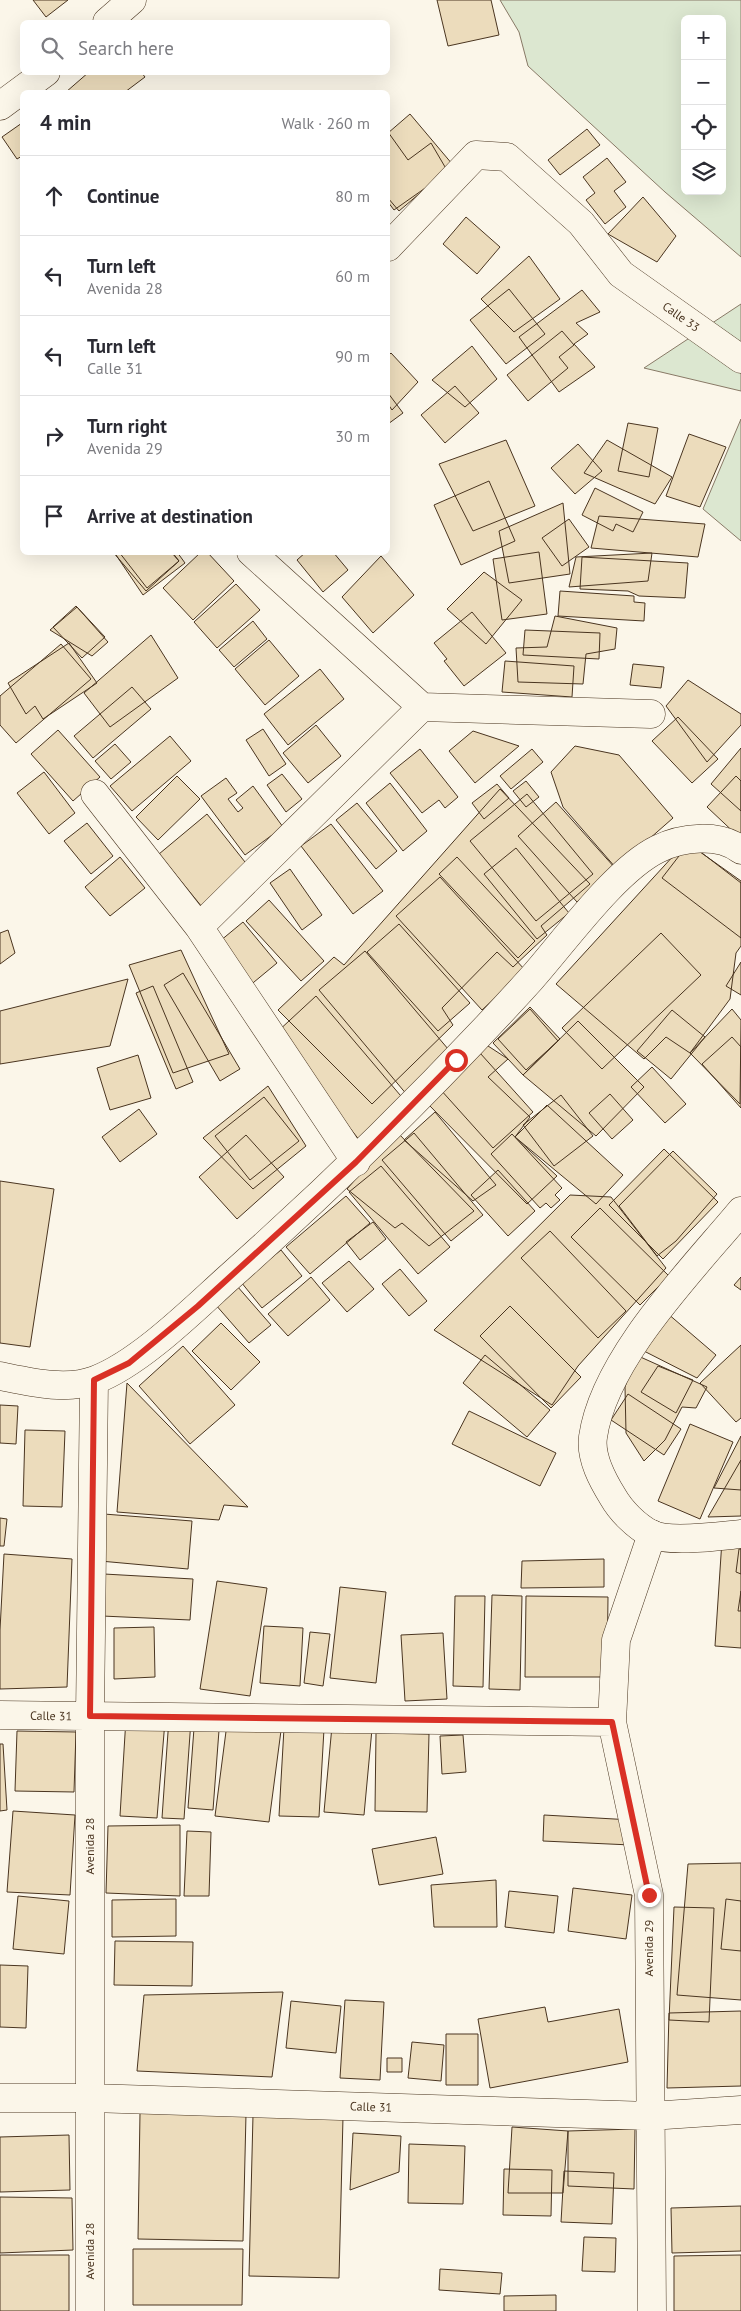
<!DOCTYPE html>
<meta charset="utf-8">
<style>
:root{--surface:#fff;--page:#f2f2f3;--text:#2b2b33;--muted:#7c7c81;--line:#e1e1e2}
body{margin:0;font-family:"PT Sans",sans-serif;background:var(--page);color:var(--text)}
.controls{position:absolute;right:15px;top:15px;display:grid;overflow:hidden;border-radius:8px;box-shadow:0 5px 20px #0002}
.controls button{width:45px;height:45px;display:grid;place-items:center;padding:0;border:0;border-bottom:1px solid var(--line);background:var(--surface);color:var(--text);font:25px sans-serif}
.stop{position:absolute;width:15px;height:15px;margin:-11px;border:4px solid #d93025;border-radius:50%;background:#fff}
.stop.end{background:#d93025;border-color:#fff;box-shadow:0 1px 5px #0008}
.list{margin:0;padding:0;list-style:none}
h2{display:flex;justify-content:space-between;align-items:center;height:65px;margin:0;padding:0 20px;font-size:21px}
h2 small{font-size:16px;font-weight:400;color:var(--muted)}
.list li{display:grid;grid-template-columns:32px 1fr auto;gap:15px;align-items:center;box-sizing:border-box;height:80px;padding:0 20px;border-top:1px solid var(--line)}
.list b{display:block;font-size:19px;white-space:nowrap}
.list p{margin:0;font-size:16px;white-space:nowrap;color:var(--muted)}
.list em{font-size:16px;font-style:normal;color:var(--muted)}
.icon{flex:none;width:28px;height:28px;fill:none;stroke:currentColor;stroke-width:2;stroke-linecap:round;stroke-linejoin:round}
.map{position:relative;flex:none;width:741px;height:2311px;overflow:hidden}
.search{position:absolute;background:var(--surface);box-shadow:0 5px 20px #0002;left:20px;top:20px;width:370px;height:55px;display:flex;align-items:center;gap:12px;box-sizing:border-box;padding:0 18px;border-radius:8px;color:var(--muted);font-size:19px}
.panel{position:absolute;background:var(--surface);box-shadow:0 5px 20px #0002;left:20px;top:90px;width:370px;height:465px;border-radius:8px}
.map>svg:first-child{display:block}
</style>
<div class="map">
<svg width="741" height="2311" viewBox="0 0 741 2311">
<rect width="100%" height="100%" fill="#fbf6e9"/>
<path fill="#dce7d0" stroke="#887966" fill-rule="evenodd" d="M 500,0 L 741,0 L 741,257 L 665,192 L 528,66 L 519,32 ZM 685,19 L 722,19 L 722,191 L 685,191 Z
M 741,304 L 741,391 L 644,368 Z
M 741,419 L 741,541 L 703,509 Z"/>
<path fill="#ecdcbc" stroke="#4a3520" d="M 33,0 L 68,0 L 46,17 Z
M 437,0 L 491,0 L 499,35 L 448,46 Z
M 89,72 L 141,72 L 145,77 L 125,92 L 66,92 Z
M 410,114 L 453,165 L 399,211 L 388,198 L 388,133 Z
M 22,123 L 22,156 L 17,159 L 2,137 Z
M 587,129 L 600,145 L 560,175 L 548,160 Z
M 388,132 L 408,160 L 431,143 L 448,172 L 394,210 L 388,202 Z
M 607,158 L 626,182 L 614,191 L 626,207 L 605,224 L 586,200 L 595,193 L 583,177 Z
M 643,197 L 676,236 L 657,262 L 608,234 Z
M 466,217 L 500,247 L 477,274 L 443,244 Z
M 529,256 L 560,299 L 514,332 L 481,299 Z
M 509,289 L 545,334 L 506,364 L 470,320 Z
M 582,290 L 600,312 L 576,323 L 588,334 L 574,344 L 595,367 L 559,392 L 519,337 Z
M 562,331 L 574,345 L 559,357 L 568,368 L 528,401 L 507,375 Z
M 472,346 L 497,379 L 465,407 L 432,380 Z
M 391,353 L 418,382 L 392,410 L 388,404 L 388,356 Z
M 455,386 L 479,413 L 445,443 L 421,415 Z
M 388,393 L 403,413 L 388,424 Z
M 628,423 L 658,428 L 649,477 L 618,471 Z
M 689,434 L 726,447 L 700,507 L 666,496 Z
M 506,440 L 535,506 L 473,531 L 439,464 Z
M 607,440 L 672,477 L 655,504 L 584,473 Z
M 578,444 L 602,471 L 575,494 L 551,468 Z
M 489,481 L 515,541 L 461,565 L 434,505 Z
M 595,488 L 643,512 L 633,532 L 616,524 L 613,531 L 582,515 Z
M 563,503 L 570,574 L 509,583 L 499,531 Z
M 599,516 L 705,524 L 698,557 L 591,548 Z
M 569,519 L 589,547 L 562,566 L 542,538 Z
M 113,552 L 172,552 L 179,561 L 146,591 Z
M 114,552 L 177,552 L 185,563 L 143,595 Z
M 119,552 L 171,552 L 179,561 L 147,588 Z
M 201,552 L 207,552 L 234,581 L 193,620 L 163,588 Z
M 306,552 L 333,552 L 348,570 L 323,592 L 297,560 Z
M 539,552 L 547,614 L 502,620 L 493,559 Z
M 652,553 L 648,581 L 569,587 L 576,557 Z
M 381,556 L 414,595 L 373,633 L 342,597 Z
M 582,557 L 688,563 L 685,598 L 639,596 L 628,591 L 580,589 Z
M 484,572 L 522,600 L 486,644 L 447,609 Z
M 236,584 L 260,610 L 217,648 L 194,622 Z
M 560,591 L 634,596 L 634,602 L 645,603 L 644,621 L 558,616 Z
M 76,606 L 105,637 L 82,658 L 53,627 Z
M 77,607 L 108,642 L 92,656 L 50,630 Z
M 472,612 L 506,653 L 464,686 L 444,661 L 447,659 L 434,643 Z
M 555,616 L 617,628 L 615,649 L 586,654 L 583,684 L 518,682 L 516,648 L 547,647 Z
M 253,621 L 267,639 L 234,667 L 219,650 Z
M 525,630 L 600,633 L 599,659 L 523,655 Z
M 151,635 L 178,678 L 110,727 L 84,693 Z
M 269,640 L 299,676 L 265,705 L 235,669 Z
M 69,643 L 97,683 L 43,719 L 35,706 L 26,714 L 8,683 Z
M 61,644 L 91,679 L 16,743 L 0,725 L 0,696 Z
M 505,661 L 574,666 L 572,697 L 502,692 Z
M 633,664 L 664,667 L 661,688 L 630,685 Z
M 320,669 L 344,699 L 288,745 L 264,714 Z
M 688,680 L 741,714 L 741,725 L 707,762 L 666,706 Z
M 132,687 L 151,709 L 93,758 L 74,736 Z
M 678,717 L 718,759 L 692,783 L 652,741 Z
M 316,725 L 341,756 L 308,783 L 283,753 Z
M 263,729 L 286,764 L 269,776 L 246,740 Z
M 58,730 L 100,777 L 73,801 L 31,754 Z
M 473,731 L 519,746 L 475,783 L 449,751 Z
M 170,736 L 191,761 L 132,811 L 110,786 Z
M 115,744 L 131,762 L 111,779 L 95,761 Z
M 575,746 L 619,755 L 673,818 L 616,868 L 563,807 L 551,772 Z
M 741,748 L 741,811 L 711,784 Z
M 420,749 L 458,797 L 445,808 L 439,800 L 422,813 L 390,773 Z
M 532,749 L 543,762 L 511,789 L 500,776 Z
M 44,772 L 75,813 L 49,834 L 17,793 Z
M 282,774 L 302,799 L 286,812 L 267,785 Z
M 177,776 L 200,799 L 158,840 L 136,817 Z
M 736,776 L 741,781 L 741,839 L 707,807 Z
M 226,778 L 237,793 L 228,799 L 238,812 L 243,808 L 236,800 L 253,786 L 283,827 L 245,855 L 201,796 Z
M 526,781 L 539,797 L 526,807 L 513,791 Z
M 390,783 L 427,831 L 403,851 L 366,803 Z
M 497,784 L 509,798 L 484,819 L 472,803 Z
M 500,789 L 590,884 L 541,926 L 547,935 L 513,967 L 497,952 L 442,1008 L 453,1025 L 372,1104 L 278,1010 L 334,957 L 344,965 Z
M 527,794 L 593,874 L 536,921 L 470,841 Z
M 556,802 L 615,868 L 577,902 L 518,836 Z
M 357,803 L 397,851 L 376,869 L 336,820 Z
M 207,814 L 245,862 L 202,907 L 159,854 Z
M 87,823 L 113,856 L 91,874 L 64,841 Z
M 331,824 L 383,891 L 353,914 L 301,846 Z
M 686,842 L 741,881 L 741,946 L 736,953 L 730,999 L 690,1053 L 666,1037 L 644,1059 L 556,984 Z
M 689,843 L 741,883 L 741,938 L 662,878 Z
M 516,848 L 569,913 L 537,939 L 484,874 Z
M 120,857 L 145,888 L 110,916 L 85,887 Z
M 457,857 L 535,941 L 518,958 L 439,874 Z
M 290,869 L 322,915 L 302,930 L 270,883 Z
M 440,877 L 525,970 L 482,1010 L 396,916 Z
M 269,900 L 324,961 L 301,981 L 246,921 Z
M 243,922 L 277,963 L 248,987 L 214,946 Z
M 399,924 L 470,1003 L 438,1031 L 367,952 Z
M 8,930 L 15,953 L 0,964 L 0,933 Z
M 661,933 L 701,975 L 602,1069 L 562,1028 Z
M 181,950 L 229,1054 L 173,1073 L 129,965 Z
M 365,951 L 454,1056 L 408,1096 L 319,990 Z
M 741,962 L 741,995 L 726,986 Z
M 183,973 L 240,1069 L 220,1081 L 164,985 Z
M 128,979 L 110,1046 L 0,1064 L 0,1011 Z
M 153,986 L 193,1082 L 176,1089 L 136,993 Z
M 316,996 L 406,1102 L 360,1141 L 276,1033 Z
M 530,1007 L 560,1039 L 523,1075 L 493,1043 Z
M 530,1009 L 558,1041 L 526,1070 L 498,1039 Z
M 732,1009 L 741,1020 L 740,1104 L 690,1053 Z
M 672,1010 L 705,1037 L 671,1079 L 637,1051 Z
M 578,1021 L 644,1087 L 596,1136 L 523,1075 Z
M 732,1037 L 741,1047 L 741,1108 L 702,1064 Z
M 485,1044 L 508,1059 L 488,1077 L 530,1117 L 515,1137 L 557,1176 L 527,1204 L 426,1102 Z
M 480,1053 L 533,1112 L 493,1148 L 440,1089 Z
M 138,1055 L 151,1098 L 110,1110 L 97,1068 Z
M 652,1067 L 686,1104 L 665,1123 L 631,1087 Z
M 268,1086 L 306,1146 L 253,1189 L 203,1138 Z
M 610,1094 L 633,1120 L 612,1139 L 589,1113 Z
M 561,1095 L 593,1136 L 554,1166 L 523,1125 Z
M 264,1097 L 299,1141 L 250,1180 L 215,1136 Z
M 547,1105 L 623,1175 L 596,1204 L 515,1137 Z
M 139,1109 L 157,1134 L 120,1162 L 102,1137 Z
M 435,1112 L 496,1185 L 473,1201 L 404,1140 Z
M 397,1132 L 474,1211 L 429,1246 L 402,1223 L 395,1228 L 347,1189 Z
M 414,1133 L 483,1215 L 451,1241 L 382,1160 Z
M 512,1134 L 562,1188 L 555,1195 L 560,1200 L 551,1208 L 546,1203 L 540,1208 L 491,1154 Z
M 246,1135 L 284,1177 L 237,1219 L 199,1177 Z
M 664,1149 L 718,1202 L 663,1259 L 609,1205 Z
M 673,1151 L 717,1194 L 676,1241 L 657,1256 L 619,1206 Z
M 381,1166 L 450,1247 L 418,1274 L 349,1192 Z
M 498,1170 L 535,1211 L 508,1236 L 471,1195 Z
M 0,1181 L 54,1189 L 30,1347 L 0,1343 Z
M 570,1195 L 611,1197 L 666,1268 L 578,1366 L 552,1405 L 434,1330 Z
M 346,1196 L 370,1223 L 310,1274 L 286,1247 Z
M 600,1208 L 669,1276 L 640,1305 L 571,1237 Z
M 373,1222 L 386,1239 L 360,1260 L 346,1242 Z
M 550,1231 L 626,1311 L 598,1338 L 521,1258 Z
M 281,1250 L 302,1276 L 262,1308 L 241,1282 Z
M 349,1261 L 374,1289 L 347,1312 L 322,1283 Z
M 400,1269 L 427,1301 L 409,1316 L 382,1284 Z
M 311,1277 L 330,1300 L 288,1336 L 268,1314 Z
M 741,1277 L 741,1290 L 734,1285 Z
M 237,1286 L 271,1325 L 249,1343 L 215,1304 Z
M 510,1306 L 581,1377 L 551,1408 L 480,1336 Z
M 667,1313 L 716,1355 L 697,1378 L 640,1349 Z
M 221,1323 L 260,1362 L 231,1390 L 192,1351 Z
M 741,1345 L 741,1418 L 736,1422 L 700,1383 Z
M 183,1346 L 235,1405 L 190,1444 L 139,1386 Z
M 485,1355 L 550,1410 L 527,1437 L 463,1383 Z
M 636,1355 L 707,1387 L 696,1408 L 682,1407 L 665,1440 L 644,1461 L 626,1433 L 625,1387 Z
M 658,1366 L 693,1380 L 676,1413 L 641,1392 Z
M 127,1383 L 248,1507 L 224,1505 L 219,1520 L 117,1512 Z
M 628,1394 L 681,1429 L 664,1455 L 611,1420 Z
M 0,1405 L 18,1406 L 16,1444 L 0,1443 Z
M 469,1411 L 556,1453 L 540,1486 L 452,1444 Z
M 690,1424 L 733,1442 L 700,1519 L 658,1501 Z
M 25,1430 L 65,1431 L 62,1507 L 23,1506 Z
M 741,1436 L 741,1490 L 714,1488 Z
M 741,1460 L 741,1516 L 708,1517 Z
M 104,1514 L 192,1521 L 188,1569 L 100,1561 Z
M 0,1518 L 7,1519 L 4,1546 L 0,1546 Z
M 741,1538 L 741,1648 L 715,1646 L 722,1540 Z
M 739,1549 L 741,1549 L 741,1574 L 736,1572 Z
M 4,1554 L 72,1559 L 67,1687 L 0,1689 L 0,1630 Z
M 604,1559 L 604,1587 L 521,1588 L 522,1561 Z
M 104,1574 L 193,1579 L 190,1620 L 102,1616 Z
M 217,1581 L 267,1588 L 250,1696 L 200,1689 Z
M 340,1587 L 386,1592 L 376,1683 L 330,1678 Z
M 741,1591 L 741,1611 L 738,1611 Z
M 492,1595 L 522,1596 L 520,1690 L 489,1689 Z
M 455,1596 L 485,1596 L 483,1687 L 453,1686 Z
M 526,1596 L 608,1597 L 607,1677 L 525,1677 Z
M 264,1626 L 303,1628 L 300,1686 L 260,1683 Z
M 154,1627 L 155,1677 L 114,1679 L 114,1628 Z
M 310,1632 L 330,1634 L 323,1686 L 304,1683 Z
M 443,1633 L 447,1699 L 405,1701 L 401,1635 Z
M 195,1715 L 220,1717 L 213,1810 L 188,1808 Z
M 228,1716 L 282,1723 L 269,1822 L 215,1816 Z
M 126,1718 L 165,1721 L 157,1818 L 120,1816 Z
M 169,1718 L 191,1720 L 184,1819 L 162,1818 Z
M 332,1726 L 372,1729 L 364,1815 L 324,1812 Z
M 284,1728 L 324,1729 L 319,1817 L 279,1816 Z
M 17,1731 L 76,1732 L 74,1792 L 15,1791 Z
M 376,1733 L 429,1734 L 427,1812 L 375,1811 Z
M 463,1735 L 466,1772 L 442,1774 L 440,1736 Z
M 0,1744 L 3,1744 L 7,1810 L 0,1811 Z
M 13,1811 L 75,1815 L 70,1895 L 7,1892 Z
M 544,1815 L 632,1820 L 631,1845 L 543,1841 Z
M 180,1825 L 180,1896 L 106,1893 L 108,1826 Z
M 187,1831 L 211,1832 L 209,1896 L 184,1896 Z
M 436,1837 L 443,1874 L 379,1885 L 372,1849 Z
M 741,1863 L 741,2000 L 677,1995 L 688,1864 Z
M 496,1880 L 497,1927 L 434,1927 L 431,1885 Z
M 573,1888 L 632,1895 L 626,1939 L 568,1931 Z
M 509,1891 L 558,1896 L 554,1933 L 505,1927 Z
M 18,1896 L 69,1901 L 64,1954 L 13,1949 Z
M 176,1899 L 176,1936 L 112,1937 L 112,1900 Z
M 726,1899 L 741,1901 L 741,1951 L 721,1949 Z
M 674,1907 L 714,1908 L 709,2022 L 669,2020 Z
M 115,1941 L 193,1942 L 192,1986 L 114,1985 Z
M 0,1965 L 28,1966 L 26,2028 L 0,2027 Z
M 283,1992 L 272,2077 L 137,2071 L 144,1995 Z
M 345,2000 L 384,2002 L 380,2080 L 340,2078 Z
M 291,2001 L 341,2006 L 336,2053 L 286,2048 Z
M 545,2007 L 548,2022 L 619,2009 L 628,2062 L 490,2088 L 478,2019 Z
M 741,2011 L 741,2086 L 667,2088 L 669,2013 Z
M 446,2034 L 478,2034 L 478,2085 L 446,2085 Z
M 412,2042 L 444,2045 L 441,2081 L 408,2078 Z
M 387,2058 L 402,2058 L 402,2072 L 387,2072 Z
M 140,2113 L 246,2114 L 243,2241 L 138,2239 Z
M 253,2115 L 343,2117 L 339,2278 L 249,2276 Z
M 512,2127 L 568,2131 L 563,2193 L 508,2193 Z
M 635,2129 L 634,2189 L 568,2186 L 568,2131 Z
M 353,2133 L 401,2136 L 399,2172 L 350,2190 Z
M 69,2135 L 70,2190 L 0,2192 L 0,2137 Z
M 409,2144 L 465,2146 L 463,2204 L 408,2203 Z
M 504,2169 L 552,2170 L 551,2216 L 503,2215 Z
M 564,2171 L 614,2173 L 612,2224 L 561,2222 Z
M 0,2197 L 72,2198 L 73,2250 L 0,2253 Z
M 741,2206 L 741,2251 L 672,2253 L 671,2208 Z
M 584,2237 L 616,2238 L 615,2272 L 582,2271 Z
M 133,2249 L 243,2249 L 242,2305 L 133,2305 Z
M 0,2255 L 69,2255 L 69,2311 L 0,2311 Z
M 741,2255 L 741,2311 L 674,2311 L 674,2256 Z
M 440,2269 L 502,2273 L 500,2294 L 439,2290 Z
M 556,2295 L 556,2311 L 504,2311 L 504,2296 Z"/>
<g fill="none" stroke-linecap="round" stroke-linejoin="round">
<g stroke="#4a3520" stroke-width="29">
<path id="street" d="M 107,22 L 132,0
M 0,106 L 46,72
M 388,247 L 476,155 L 507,157 L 581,223 L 621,274 L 741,359
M 251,552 L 422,707
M 95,794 L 199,927 L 356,1162
M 199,927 L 422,707 L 651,714
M 652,1534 L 616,1640 L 612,1722 L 649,1895 L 652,2311
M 0,1715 L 612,1722
M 0,2098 L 91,2098 L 650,2116 L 741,2110
M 90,2311 L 90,1716 L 94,1381"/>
</g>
<g stroke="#4a3520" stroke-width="29">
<path id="secondary" d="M 741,1211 C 691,1271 604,1359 593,1437 C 590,1458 603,1481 613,1497 C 621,1511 636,1526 651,1534 C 669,1543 720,1536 741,1534
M 0,1376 C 30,1382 66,1391 95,1380 C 138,1364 191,1312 225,1281 C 332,1186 434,1086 531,979 C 564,942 615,870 658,849 C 682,837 719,833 741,850"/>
</g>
<use href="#street" stroke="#fbf6e9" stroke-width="28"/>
<use href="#secondary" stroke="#fbf6e9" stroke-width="28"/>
</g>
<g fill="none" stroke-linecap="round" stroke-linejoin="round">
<path stroke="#d93025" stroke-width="6" d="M 456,1060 L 356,1162 L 198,1306 L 129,1363 L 94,1380 L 90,1716 L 612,1722 L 649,1895"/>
</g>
<g text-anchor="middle" stroke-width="4" stroke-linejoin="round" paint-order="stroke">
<g font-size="12" fill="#4a3520" stroke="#fbf6e9">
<text transform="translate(681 317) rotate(35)" y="4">Calle 33</text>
<text transform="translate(51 1716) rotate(1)" y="4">Calle 31</text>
<text transform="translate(90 1846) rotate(-90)" y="4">Avenida 28</text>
<text transform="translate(649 1948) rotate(-90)" y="4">Avenida 29</text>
<text transform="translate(371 2107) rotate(2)" y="4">Calle 31</text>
<text transform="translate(90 2251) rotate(-90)" y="4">Avenida 28</text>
</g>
</g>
</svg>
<div class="controls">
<button>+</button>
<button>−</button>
<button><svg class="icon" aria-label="locate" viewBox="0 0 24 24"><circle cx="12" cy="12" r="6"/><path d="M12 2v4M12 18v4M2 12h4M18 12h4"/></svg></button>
<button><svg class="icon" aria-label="layers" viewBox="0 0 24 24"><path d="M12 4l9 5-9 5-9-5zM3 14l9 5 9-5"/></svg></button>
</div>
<div class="stop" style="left:456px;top:1060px"></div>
<div class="stop end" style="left:649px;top:1895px"></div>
<div class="search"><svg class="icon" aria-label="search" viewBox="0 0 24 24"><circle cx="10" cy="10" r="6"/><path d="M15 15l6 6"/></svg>Search here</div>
<section class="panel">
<h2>4 min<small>Walk · 260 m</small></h2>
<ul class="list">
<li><svg class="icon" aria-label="ahead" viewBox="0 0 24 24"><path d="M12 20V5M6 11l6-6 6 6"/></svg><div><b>Continue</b></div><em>80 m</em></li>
<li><svg class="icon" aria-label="left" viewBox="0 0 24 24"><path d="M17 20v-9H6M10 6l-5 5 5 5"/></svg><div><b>Turn left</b><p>Avenida 28</p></div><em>60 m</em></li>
<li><svg class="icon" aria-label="left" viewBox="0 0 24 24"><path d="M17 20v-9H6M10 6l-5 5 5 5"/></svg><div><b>Turn left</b><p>Calle 31</p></div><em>90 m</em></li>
<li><svg class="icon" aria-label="right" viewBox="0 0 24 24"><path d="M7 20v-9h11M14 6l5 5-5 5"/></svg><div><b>Turn right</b><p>Avenida 29</p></div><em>30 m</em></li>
<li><svg class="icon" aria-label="arrive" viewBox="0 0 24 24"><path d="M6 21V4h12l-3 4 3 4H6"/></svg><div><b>Arrive at destination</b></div></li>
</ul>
</section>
</div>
